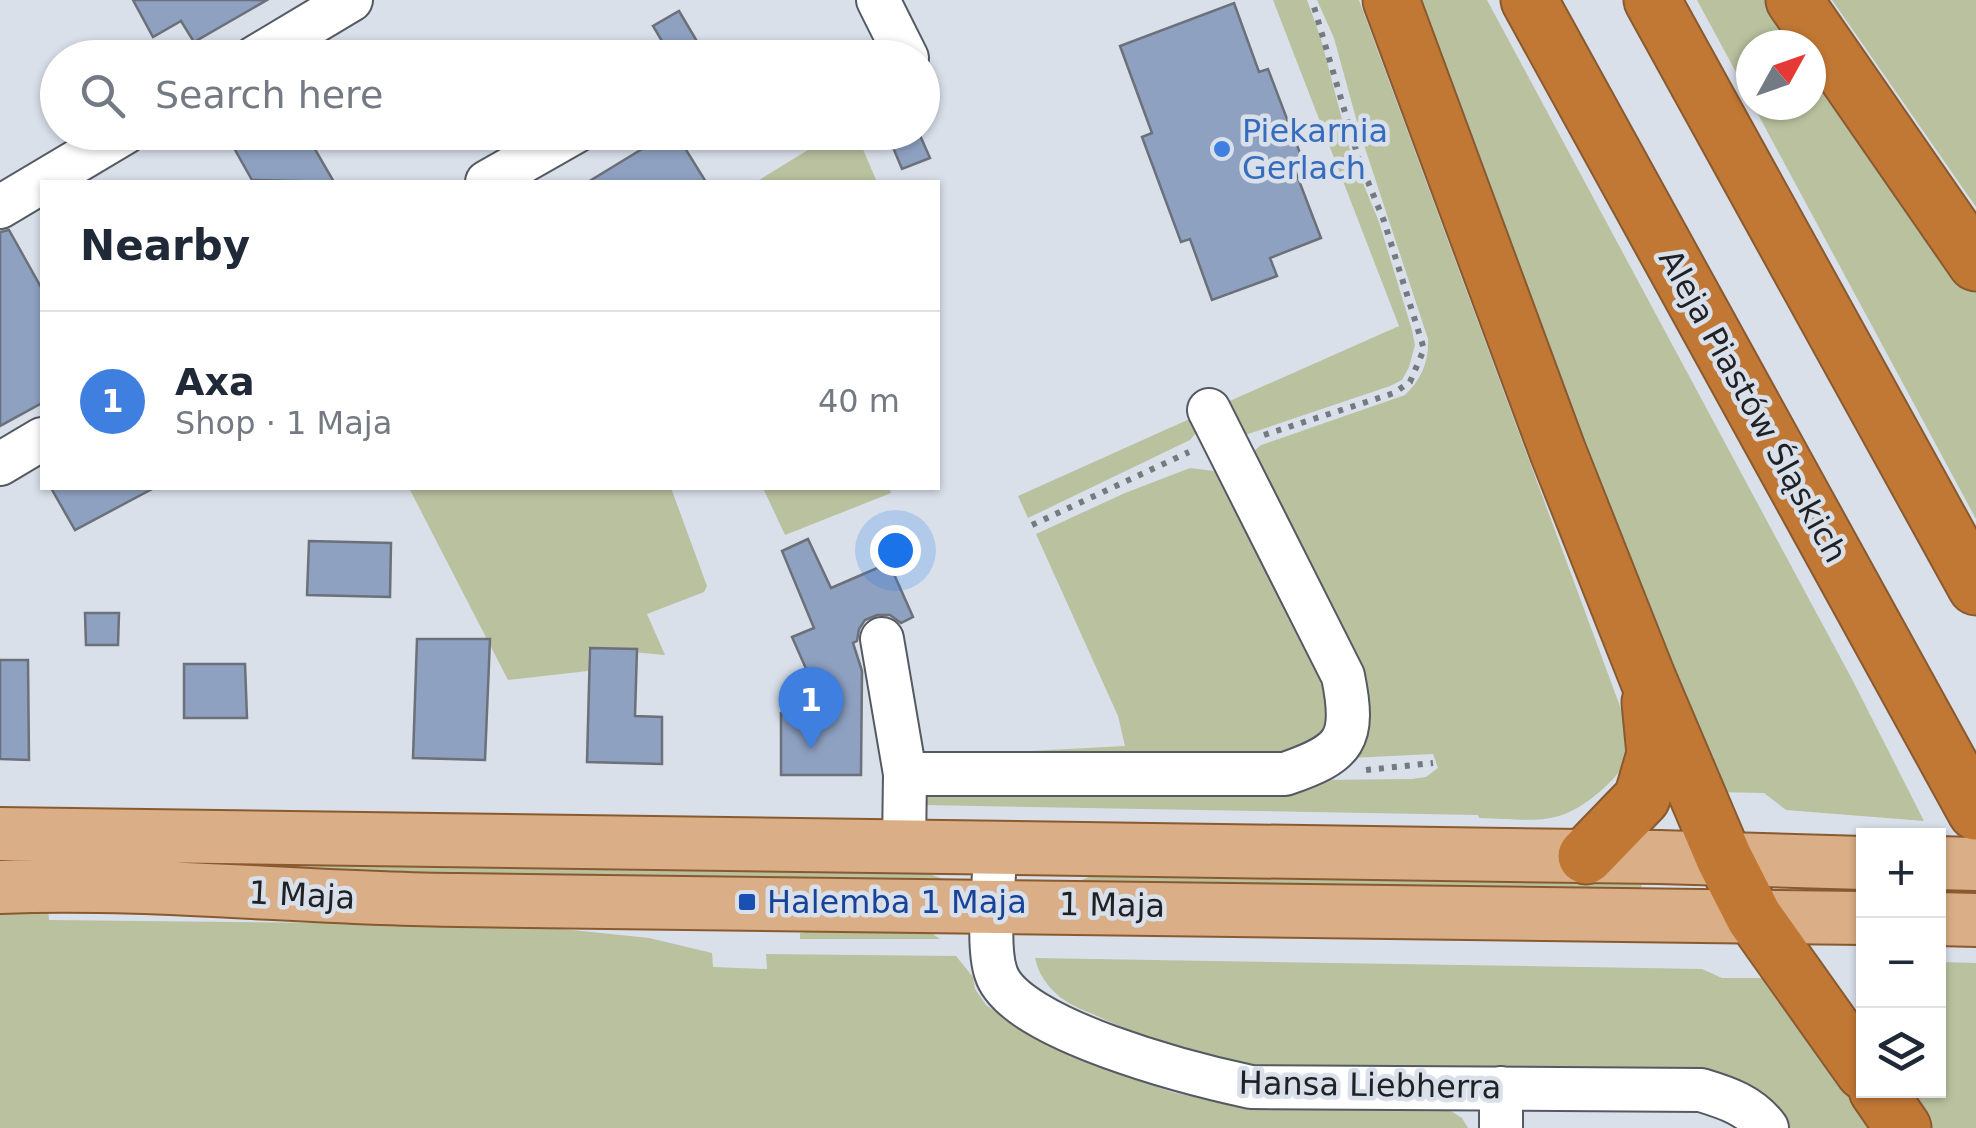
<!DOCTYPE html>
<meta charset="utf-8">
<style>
:root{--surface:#fff;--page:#f2f2f3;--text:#1f2937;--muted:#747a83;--line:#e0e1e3;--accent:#00843f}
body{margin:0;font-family:"DejaVu Sans",sans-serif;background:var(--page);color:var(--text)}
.controls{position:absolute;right:30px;bottom:30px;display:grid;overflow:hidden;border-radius:0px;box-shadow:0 2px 8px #0004}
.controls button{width:90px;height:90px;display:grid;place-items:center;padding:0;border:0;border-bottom:2px solid var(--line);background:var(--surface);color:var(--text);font:50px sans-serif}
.compass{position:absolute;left:1736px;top:30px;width:90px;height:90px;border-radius:50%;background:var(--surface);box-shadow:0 2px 8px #0004;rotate:50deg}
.you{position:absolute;left:895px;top:550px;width:35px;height:35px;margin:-25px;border:8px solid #fff;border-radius:50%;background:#1a73e8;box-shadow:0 0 0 15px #1a73e833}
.badge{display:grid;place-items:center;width:65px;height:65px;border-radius:50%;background:var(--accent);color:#fff;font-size:32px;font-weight:700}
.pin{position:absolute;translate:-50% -82px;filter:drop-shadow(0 2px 5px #0008)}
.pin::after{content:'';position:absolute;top:52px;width:35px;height:30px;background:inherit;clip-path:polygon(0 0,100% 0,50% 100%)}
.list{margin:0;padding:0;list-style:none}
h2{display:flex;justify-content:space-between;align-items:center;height:130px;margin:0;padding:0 40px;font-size:42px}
h2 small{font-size:32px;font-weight:400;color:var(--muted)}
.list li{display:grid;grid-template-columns:65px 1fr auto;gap:30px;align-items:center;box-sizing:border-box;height:180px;padding:0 40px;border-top:2px solid var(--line)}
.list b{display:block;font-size:38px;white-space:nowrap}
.list p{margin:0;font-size:32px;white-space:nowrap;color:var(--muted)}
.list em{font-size:32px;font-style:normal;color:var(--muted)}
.icon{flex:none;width:55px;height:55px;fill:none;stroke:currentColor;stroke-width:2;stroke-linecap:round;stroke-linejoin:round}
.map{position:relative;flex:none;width:1976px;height:1128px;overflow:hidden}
.search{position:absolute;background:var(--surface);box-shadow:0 2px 8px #0004;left:40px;top:40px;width:900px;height:110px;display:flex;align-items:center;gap:25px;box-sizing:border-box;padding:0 35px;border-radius:55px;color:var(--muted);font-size:38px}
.panel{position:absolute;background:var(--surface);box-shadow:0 2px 8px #0004;left:40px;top:180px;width:900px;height:310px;border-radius:0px}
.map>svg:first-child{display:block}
</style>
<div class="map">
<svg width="1976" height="1128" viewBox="0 0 1976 1128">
<rect width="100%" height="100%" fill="#d9e0ea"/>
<path fill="#b9c19f" d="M 1273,0 L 1307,0 L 1321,39 L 1351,154 L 1379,222 L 1412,330 L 1415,345 L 1409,367 L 1402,380 L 1390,386 L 1245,435 L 1223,404 L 1399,326 Z
M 1317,0 L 1359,0 L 1621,709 C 1623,721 1628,736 1627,748 C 1627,765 1616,777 1604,788 C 1558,829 1537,819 1479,818 L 1478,815 L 923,805 L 921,791 L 936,784 L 1412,779 L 1426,777 L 1438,768 L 1433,754 L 1349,758 L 1253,452 L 1261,445 L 1405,395 C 1421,380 1429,362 1428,339 L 1360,133 L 1334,38 Z
M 1413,0 L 1487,0 L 1853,681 L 1924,821 L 1786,810 L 1764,793 L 1716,792 Z
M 1697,0 L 1776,0 L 1808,45 L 1751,45 L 1751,100 Z
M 1832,0 L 1976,0 L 1976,207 Z
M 1811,50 L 1976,285 L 1976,519 L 1753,105 L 1811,105 Z
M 837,132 L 856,133 L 877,182 L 756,182 Z
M 1194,417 L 1196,433 L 1190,440 L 1028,518 L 1018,496 Z
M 1190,468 L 1214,471 L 1221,477 L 1330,679 L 1334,724 L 1304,753 L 914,757 L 1125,746 L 1118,716 L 1036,534 L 1125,493 Z
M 409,488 L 671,488 L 707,586 L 704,592 L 647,614 L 665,655 L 588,648 L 588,671 L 508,680 Z
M 763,488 L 889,488 L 891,493 L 785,535 Z
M 79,851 L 906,865 L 943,879 L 943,884 L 79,869 Z
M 1110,868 L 1642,883 L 1640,895 L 1077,882 Z
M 48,908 L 49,920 L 524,925 L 649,938 L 712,953 L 713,967 L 767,969 L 766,954 L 956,956 L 973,977 L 975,989 L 986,1005 L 1025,1031 L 1104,1068 L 1172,1092 L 1233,1106 L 1446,1108 L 1462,1118 L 1468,1128 L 0,1128 L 0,909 Z
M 864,922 L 915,922 L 940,939 L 800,939 L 800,933 Z
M 1035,958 L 1702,969 L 1722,978 L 1776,978 L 1878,1128 L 1790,1128 L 1768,1102 L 1267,1070 C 1207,1062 1149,1041 1095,1015 C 1083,1010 1070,1005 1060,997 C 1047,986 1039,975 1035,958 Z
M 1939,962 L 1976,963 L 1976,1128 L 1925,1128 L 1899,1091 L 1938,1090 Z"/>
<path fill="#8ea1c1" stroke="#6b7079" stroke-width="2.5" d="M 133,0 L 267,0 L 194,42 L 181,21 L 153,37 Z
M 1234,3 L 1259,72 L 1268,69 L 1303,161 L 1293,165 L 1321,238 L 1270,258 L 1277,276 L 1212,300 L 1190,239 L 1181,242 L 1142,137 L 1152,133 L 1120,46 Z
M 679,11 L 701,48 L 683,58 L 672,58 L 653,26 Z
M 225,132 L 305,132 L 334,182 L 252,180 Z
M 670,132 L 675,132 L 706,182 L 588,182 Z
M 887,133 L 919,133 L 930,158 L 902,169 Z
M 9,230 L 42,289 L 42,403 L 0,426 L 0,232 Z
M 51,488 L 154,488 L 75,530 Z
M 808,539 L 831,588 L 889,563 L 913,617 L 901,623 L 890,615 L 877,615 L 865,620 L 859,629 L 857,641 L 853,643 L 862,671 L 861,775 L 781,775 L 781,713 L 826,714 L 792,637 L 814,628 L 782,551 Z
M 309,541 L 391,543 L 390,597 L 307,595 Z
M 85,613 L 119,613 L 118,645 L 86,645 Z
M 417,639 L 490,639 L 485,760 L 413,758 Z
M 590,648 L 637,649 L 635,716 L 662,717 L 662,764 L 587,762 Z
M 0,660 L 28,660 L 29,760 L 0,759 Z
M 184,664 L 245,664 L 247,718 L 184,718 Z"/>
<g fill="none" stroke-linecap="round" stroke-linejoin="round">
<g stroke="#545962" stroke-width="46">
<path id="minor" d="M 878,0 L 907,58
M 254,58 L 351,0
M 487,182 L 575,132
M 0,207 L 126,132
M 0,464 L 42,439
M 882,639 L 905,774 L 904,847
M 905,774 L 1285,774 C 1346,753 1356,740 1343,676 L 1209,410
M 995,849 C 995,881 986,944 996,973 C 1014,1030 1195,1075 1251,1087 L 1701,1090 C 1727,1098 1750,1105 1767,1128
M 1501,1088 L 1501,1128"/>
</g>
<g stroke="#895a2f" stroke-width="56">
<path id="major" d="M 0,834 L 1659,857 L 1864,863
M 1938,863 L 1976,864
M 0,887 C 153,881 306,899 459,900 C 927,903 1395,911 1864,918
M 1938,919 L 1976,920"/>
</g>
<g stroke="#895a2f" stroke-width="59">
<path id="highway" d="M 1391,0 L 1558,452 L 1648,679 L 1724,858 L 1754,917 L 1864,1072
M 1529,0 L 1976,812
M 1652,0 L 1976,587
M 1794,0 L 1976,263
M 1586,856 L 1642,798 L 1655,754 L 1650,702
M 1877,1090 L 1903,1128"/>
</g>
<path stroke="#757980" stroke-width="6" stroke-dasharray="5 8" stroke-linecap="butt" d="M 1264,435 L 1394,393 L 1410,382 L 1424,349 L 1384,221 L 1359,160 L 1312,0
M 1032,525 L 1189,452
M 1366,770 L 1433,763"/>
<use href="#minor" stroke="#fff" stroke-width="42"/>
<use href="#major" stroke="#daae86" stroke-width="52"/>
<use href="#highway" stroke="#c27835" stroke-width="55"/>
</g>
<circle fill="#3f7fe0" stroke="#d9e0ea" stroke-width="4" cx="1222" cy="149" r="10"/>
<rect fill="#1a4fb4" stroke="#d9e0ea" stroke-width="4" x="737" y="892" width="20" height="20" rx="5"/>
<g text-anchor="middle" stroke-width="9" stroke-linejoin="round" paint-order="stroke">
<g font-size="32" fill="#366cbe" stroke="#d9e0ea" text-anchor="start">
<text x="1242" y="142">Piekarnia<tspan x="1242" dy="37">Gerlach</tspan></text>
</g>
<g font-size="32" fill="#1f2125" stroke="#d9e0ea">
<text transform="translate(1753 406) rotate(61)" y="11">Aleja Piastów Śląskich</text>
<text transform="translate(302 895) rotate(3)" y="11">1 Maja</text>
<text transform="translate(1112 905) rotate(1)" y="11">1 Maja</text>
<text transform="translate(1370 1085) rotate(1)" y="11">Hansa Liebherra</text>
</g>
<g font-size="32" fill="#164399" stroke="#d9e0ea" text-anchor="start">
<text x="767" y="913">Halemba 1 Maja</text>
</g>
</g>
</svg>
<div class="controls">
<button>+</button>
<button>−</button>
<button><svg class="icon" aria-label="layers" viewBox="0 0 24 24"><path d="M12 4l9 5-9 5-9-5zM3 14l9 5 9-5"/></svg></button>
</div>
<svg class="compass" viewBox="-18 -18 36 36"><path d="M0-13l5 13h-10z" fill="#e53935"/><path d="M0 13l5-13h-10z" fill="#747a83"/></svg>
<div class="you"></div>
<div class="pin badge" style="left:811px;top:749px;background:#3f7fe0">1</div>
<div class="search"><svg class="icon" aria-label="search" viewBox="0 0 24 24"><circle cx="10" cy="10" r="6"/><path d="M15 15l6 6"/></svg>Search here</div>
<section class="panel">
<h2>Nearby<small></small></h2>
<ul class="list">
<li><span class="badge" style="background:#3f7fe0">1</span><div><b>Axa</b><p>Shop · 1 Maja</p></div><em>40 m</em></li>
</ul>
</section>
</div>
